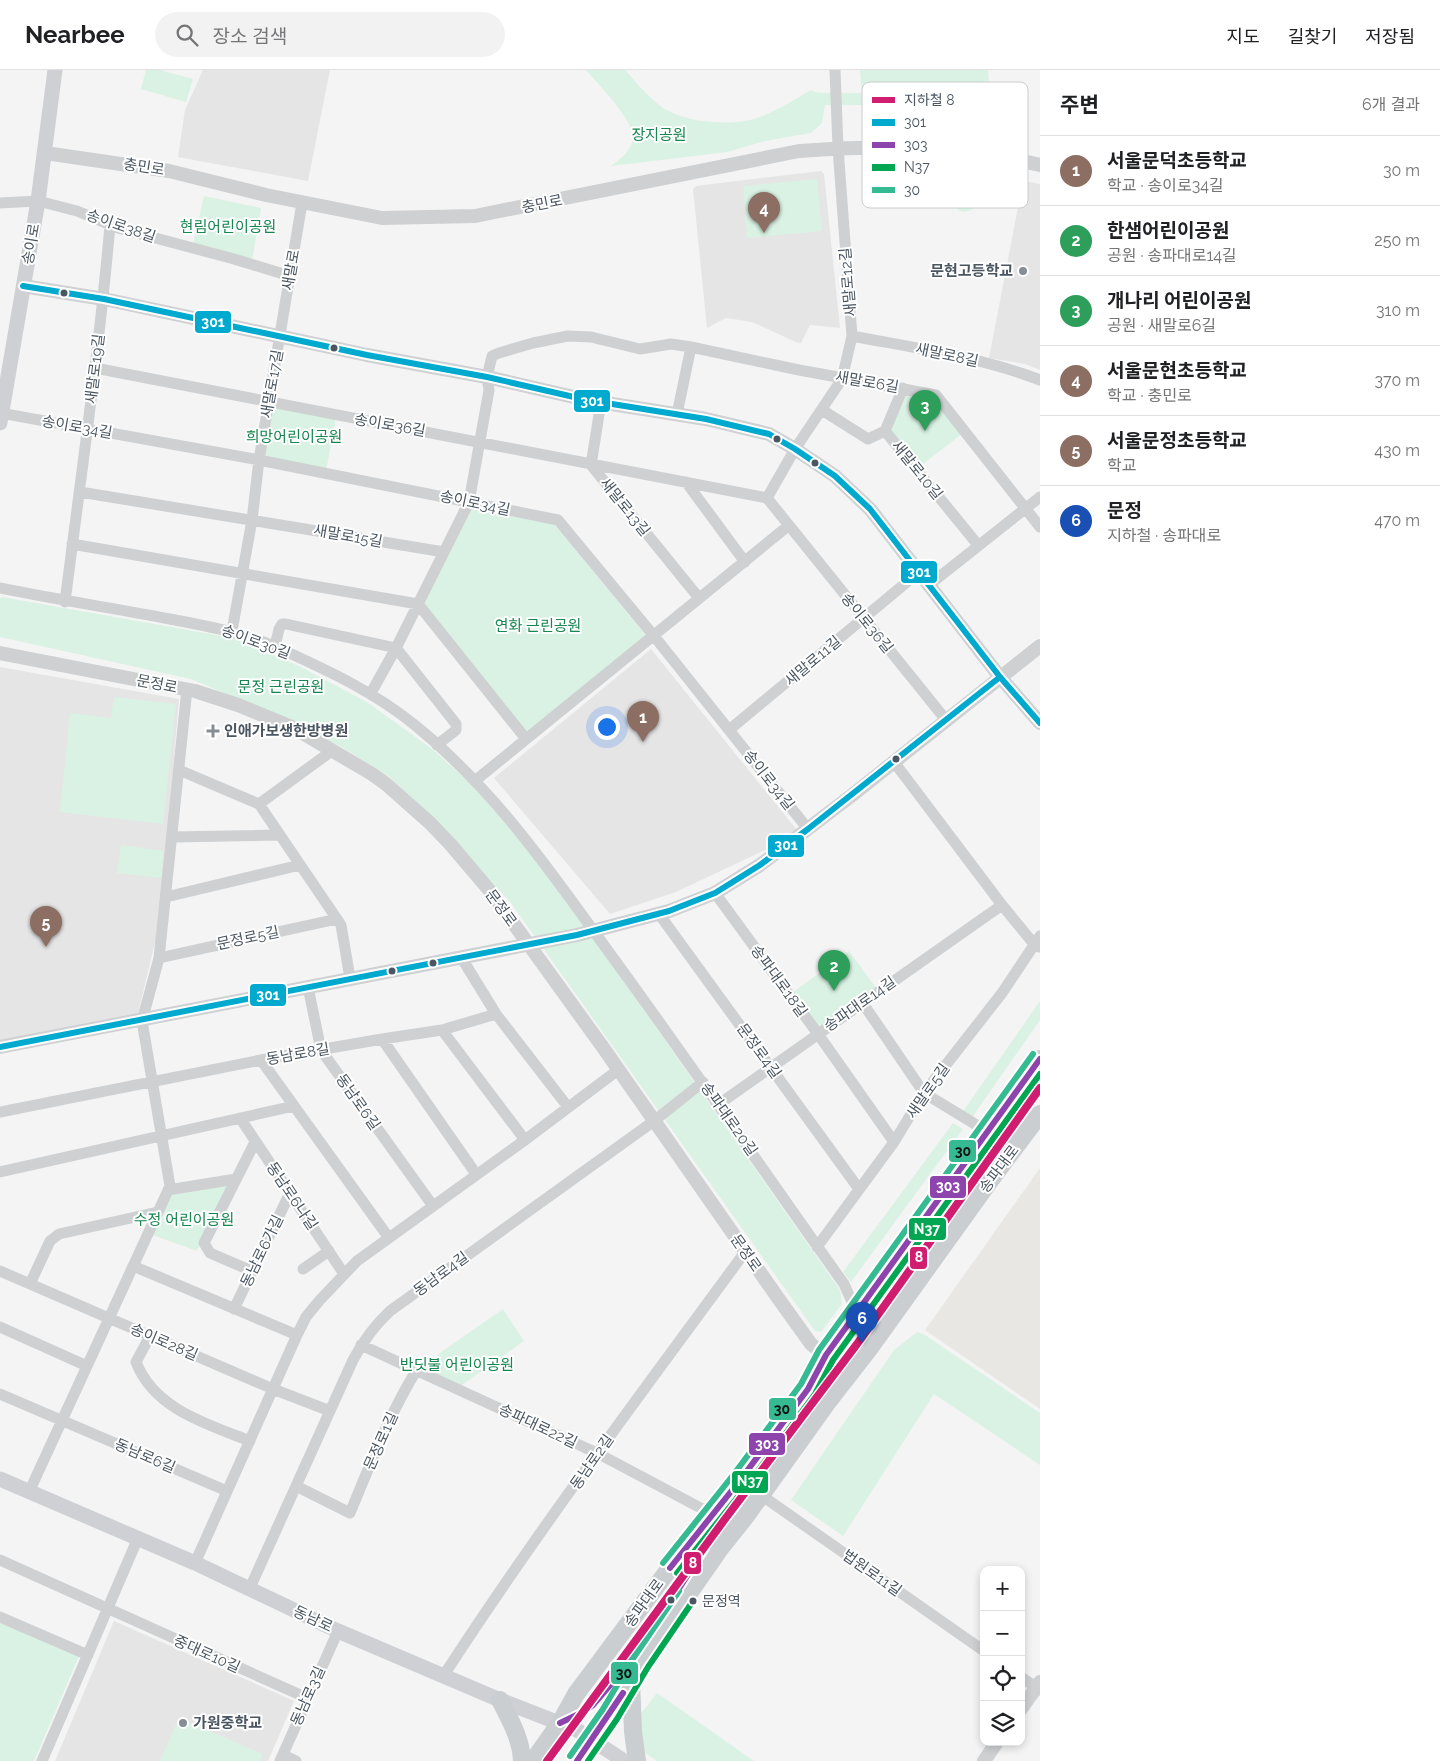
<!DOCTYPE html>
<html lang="ko">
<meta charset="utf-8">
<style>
:root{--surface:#fff;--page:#f2f2f2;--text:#202124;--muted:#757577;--line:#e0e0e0;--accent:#d93025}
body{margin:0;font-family:Raleway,"Noto Sans KR",sans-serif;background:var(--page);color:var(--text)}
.controls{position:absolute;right:15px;bottom:15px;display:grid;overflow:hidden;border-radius:10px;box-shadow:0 2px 8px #0003}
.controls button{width:45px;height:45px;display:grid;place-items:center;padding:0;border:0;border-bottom:1px solid var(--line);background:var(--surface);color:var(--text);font:25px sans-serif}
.you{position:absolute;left:606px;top:656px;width:18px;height:18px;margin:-12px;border:4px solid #fff;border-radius:50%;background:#1a73e8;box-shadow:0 0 0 8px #1a73e833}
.badge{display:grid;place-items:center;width:32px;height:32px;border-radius:50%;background:var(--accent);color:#fff;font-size:16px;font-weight:700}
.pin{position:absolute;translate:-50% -41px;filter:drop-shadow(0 1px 2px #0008)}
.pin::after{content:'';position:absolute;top:26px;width:18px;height:15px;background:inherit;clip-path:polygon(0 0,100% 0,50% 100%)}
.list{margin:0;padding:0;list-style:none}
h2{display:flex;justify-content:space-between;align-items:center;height:65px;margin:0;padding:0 20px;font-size:21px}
h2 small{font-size:16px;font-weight:400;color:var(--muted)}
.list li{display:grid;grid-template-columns:32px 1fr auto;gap:15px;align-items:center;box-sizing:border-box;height:70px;padding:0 20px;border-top:1px solid var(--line)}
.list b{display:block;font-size:19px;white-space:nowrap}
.list p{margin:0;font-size:16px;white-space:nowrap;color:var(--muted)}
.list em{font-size:16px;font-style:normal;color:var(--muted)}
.icon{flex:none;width:28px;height:28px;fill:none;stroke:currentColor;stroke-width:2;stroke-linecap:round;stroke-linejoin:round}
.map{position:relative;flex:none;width:1040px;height:1691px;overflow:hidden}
header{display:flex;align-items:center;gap:30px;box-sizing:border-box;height:70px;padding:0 25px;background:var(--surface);border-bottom:1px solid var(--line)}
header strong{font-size:24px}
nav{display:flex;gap:28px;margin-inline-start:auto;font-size:18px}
.search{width:350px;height:45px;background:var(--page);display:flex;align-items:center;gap:12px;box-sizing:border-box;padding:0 18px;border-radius:28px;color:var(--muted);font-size:19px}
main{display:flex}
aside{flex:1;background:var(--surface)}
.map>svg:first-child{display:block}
</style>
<header>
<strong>Nearbee</strong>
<div class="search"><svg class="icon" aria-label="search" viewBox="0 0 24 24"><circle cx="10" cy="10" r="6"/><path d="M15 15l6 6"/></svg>장소 검색</div>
<nav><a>지도</a><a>길찾기</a><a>저장됨</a></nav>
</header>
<main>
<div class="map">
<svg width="1040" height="1691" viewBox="0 0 1040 1691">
<rect width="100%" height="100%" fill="#f4f4f4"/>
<path fill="#e8e7e3" d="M 1040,1098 L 1040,1339 L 925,1260 Z"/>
<path fill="#e6e5e6" d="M 203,0 L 330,0 L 308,111 L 178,87 L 185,40 Z
M 821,101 L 824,104 L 840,258 L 810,255 L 801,273 L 798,273 L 752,252 L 726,248 L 707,258 L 693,119 L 696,116 Z
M 1023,111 L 1040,114 L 1040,300 L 1025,294 L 989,288 Z
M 651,579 L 796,759 L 778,774 L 676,822 L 610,844 L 494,708 Z
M 0,597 L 179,629 L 165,795 L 156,868 L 138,944 L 0,970 Z
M 114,1551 L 294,1631 L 268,1691 L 55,1691 Z"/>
<path fill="#d9f2e3" d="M 146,0 L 160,0 L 193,9 L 186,32 L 141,19 Z
M 586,0 L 625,0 C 636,12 649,28 663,38 C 686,53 734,57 760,47 C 778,40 794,30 811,20 L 818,23 L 862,23 L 860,0 L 988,0 L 989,15 L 985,44 L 962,41 L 958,67 L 921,64 L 904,59 L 870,59 L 863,49 L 863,35 L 825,35 L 822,53 L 811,63 L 765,71 L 727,82 L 611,96 C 620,89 630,82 633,70 C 637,53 597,13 586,0 Z
M 978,106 L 984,112 C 986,126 973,148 958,140 C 954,126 962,109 978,106 Z
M 817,109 L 822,161 L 747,168 L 743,116 Z
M 204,126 L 261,138 L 252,191 L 193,174 Z
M 905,322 L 934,327 L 963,363 L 919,397 L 888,359 Z
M 270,335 L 336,348 L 326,401 L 263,389 Z
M 470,439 L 554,454 L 648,568 L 526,665 L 423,535 Z
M 2,527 L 233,568 L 301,597 L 367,632 L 432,679 L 471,714 L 528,779 L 594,869 L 840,1220 L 842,1234 L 821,1262 L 815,1261 L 511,833 L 441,756 L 390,707 L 340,676 L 294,653 L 191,609 L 0,567 L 0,528 Z
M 114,627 L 176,634 L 163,754 L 60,742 L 70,643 L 111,648 Z
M 121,775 L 164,781 L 161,808 L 117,803 Z
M 849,881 L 876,918 L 818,960 L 792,923 Z
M 1040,931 L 1040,950 L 971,1049 L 962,1043 Z
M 953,1053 L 963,1059 L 851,1212 L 843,1202 Z
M 229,1115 L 197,1181 L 150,1164 L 167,1126 Z
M 503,1239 L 524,1271 L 459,1317 L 424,1298 L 440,1283 Z
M 917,1262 L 925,1265 L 1040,1343 L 1040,1395 L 934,1324 L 843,1466 L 791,1430 L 894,1280 Z
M 0,1551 L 79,1586 L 34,1691 L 0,1691 Z
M 657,1623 L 754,1691 L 657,1691 L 635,1676 L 629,1659 Z
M 179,1648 L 263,1684 L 260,1691 L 160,1691 Z"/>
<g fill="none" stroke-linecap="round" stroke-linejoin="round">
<path stroke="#ced0d2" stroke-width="11" d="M 0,133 L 38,131 L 77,141 L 118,158 L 234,189 L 290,206
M 852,266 C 915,278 980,287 1040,310
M 95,298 L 767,428 L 946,650
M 903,318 L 885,361 L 978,475
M 601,332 L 591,395 L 699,528
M 822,340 L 868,369 L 885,361
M 0,343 L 259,390 L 558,450 L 654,566 L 808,759
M 677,344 L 691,277 L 799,300 L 936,325 L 1040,457
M 686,412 L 745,492
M 80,422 L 444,482
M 767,428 L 795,379 L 842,309 L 852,266 L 838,78 L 835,0
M 72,474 L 418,534 L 526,669
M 929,515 L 1040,427
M 0,518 C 57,530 114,538 170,549 C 206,556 242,562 276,577 C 325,599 375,622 416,656 C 498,723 553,805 614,889 C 692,996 767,1106 844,1214 L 857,1243
M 65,532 C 81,406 99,281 110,155
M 232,561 L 252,450 L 259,390 L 302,133
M 275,576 L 279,559 L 282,554 L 286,554 L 396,578 L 456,654 L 456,660 L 437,675
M 371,623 L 396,578 L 469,432 L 489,320 L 487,307 L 492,286 L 499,283 L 533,273 L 568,266 L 591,267 L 640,279 L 671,274 L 691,277
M 729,660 L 919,502
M 894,692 L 1002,835 L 1034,874 L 1039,877
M 179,700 L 259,734 L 341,855 L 350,908
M 476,710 L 788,456
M 259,734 L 333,680
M 172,767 L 280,765
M 715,823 L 818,964 L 894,1072
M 166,827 L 300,795
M 659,844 L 859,1119
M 461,887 L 496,944 L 568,1037
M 159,888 L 337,849
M 308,917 L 321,980 L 433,1136
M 862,932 L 924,1023 L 988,1062
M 442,960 L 525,1070
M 382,969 L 476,1104
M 261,990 L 389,1168
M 719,1034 L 1002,835
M 0,1042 L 261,990 L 382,969 L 442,960 L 496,944
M 240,1048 L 344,1204
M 0,1102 L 294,1036
M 168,1120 L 236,1109
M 817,1177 L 894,1072 L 924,1023 L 1002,923 L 1040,866
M 133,1196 L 297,1265
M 303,1199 L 329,1181
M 0,1201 L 273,1319 L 330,1341
M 252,1201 L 210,1183 L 204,1173 L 255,1072
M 30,1214 L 50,1171 L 59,1164 L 158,1142
M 234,1239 L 290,1123
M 0,1257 L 87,1296
M 150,1266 L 136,1292 C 154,1339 207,1354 250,1371
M 361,1275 L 599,1384 L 712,1444
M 0,1324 L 227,1421
M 296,1416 L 350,1443 C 370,1395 389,1345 416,1301
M 29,1422 L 170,1116 L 142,951 L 159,888 L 187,619
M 761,1425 L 984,1581
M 0,1490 L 307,1628
M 195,1493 L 297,1265 L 306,1247 L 319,1231 L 357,1191 L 525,1070 L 618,1000
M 249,1520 L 353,1290 C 363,1271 374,1256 390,1241 L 654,1051 L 703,1012
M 0,1547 L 88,1585
M 444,1605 C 538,1460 643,1321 745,1182
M 1021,1607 L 1040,1620
M 283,1685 L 296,1691
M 42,1691 L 138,1468
M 280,1691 L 338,1561"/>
<path stroke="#ced0d2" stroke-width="14" d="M 45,83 L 169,101 L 266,125 L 382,148 L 475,146 L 799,81 C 856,77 915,75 972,82 C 995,85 1018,90 1040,95
M 23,216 L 104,229 L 367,285 L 487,307 L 587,330 L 706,349 L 769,364 L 795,379 L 835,406 L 870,439 L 1000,607 L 1040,653
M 0,583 L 195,621 L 238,635 L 294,658 L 372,704 L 386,714 L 430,753 L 451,775 L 490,821 L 602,976 L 778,1228 L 811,1274 L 849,1304
M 0,977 L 577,865 L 669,841 L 715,823 L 760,795 L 851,726 L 1040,576
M 1021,1639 L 1040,1612
M 984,1691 L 997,1672"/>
<path stroke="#ced0d4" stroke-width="15" d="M 0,353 L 38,131 L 55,0
M 0,1409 L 195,1493 L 338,1561 L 500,1630 L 577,1660 L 624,1691"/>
<path stroke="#caced1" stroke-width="18" d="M 631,1609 L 633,1662 L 637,1691
M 500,1630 C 510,1650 521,1668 522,1691
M 533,1691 L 560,1653 L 576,1624 L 670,1498 L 741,1409 L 808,1319 L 826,1285 L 1040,989
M 577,1691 L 610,1644 L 641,1592 L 719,1480 L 746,1446 L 827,1333 L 869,1279 L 989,1112 L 1040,1044"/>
<g stroke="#fff" stroke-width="10">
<path id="bus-1" d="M 23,216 L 104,229 L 367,285 L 487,307 L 587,330 L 706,349 L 769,364 L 795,379 L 835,406 L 870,439 L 1000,607 L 1040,653
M 0,977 L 577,865 L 669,841 L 715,823 L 760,795 L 808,759 L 1000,607"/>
</g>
<g stroke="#fff" stroke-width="10">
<path id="bus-2" d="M 670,1498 L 741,1409 L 808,1319 L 826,1285 L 1040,989
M 560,1653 L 585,1641 L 593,1635 L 618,1606 L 673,1528 L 705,1478
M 577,1691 L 623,1623"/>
</g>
<g stroke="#fff" stroke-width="10">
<path id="bus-3" d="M 677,1503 L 748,1414 L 815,1324 L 833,1290 L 1040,1004
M 588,1691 L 617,1649 L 648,1597 L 693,1531"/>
</g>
<g stroke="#fff" stroke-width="10">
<path id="bus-4" d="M 663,1493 L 734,1404 L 801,1314 L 819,1280 L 1033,984
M 570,1686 L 603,1639 L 634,1587 L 679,1521"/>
</g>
<use href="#bus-1" stroke="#00a9ce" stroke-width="6"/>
<use href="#bus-2" stroke="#8e44ad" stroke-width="6"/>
<use href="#bus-3" stroke="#00a651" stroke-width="6"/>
<use href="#bus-4" stroke="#36ba91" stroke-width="6"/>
<g stroke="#fff" stroke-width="11">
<path id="metro-1" d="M 547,1691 L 725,1449 L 857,1274 L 1040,1018"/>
</g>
<use href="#metro-1" stroke="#d11d70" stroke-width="8"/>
</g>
<g fill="#868d94" stroke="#fff" stroke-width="2">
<circle cx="1023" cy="201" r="5"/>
<path d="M210.5 653.5h5v5h5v5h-5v5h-5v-5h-5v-5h5z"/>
<circle cx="183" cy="1653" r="5"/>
</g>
<g fill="#4a5661" stroke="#fff" stroke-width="2">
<circle cx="64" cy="223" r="4.5"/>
<circle cx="334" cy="278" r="4.5"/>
<circle cx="777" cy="369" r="4.5"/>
<circle cx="815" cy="393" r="4.5"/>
<circle cx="896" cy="689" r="4.5"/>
<circle cx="433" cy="893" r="4.5"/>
<circle cx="392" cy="901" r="4.5"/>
<circle cx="671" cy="1530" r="4.5"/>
<circle cx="693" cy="1531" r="4.5"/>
</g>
<g text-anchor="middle" stroke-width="4" stroke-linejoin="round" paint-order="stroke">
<g font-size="14" fill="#4a5661" stroke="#fff" text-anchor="start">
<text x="702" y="1536">문정역</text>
</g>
<g font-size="15" fill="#17864f" stroke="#fff">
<text x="659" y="70">장지공원</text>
<text x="228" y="162">현림어린이공원</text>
<text x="294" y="372">희망어린이공원</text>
<text x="538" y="561">연화 근린공원</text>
<text x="281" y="622">문정 근린공원</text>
<text x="184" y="1155">수정 어린이공원</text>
<text x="457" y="1300">반딧불 어린이공원</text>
</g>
<g font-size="15" fill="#4a5661" stroke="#fff">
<text transform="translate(144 97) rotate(9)" y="5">충민로</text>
<text transform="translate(542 134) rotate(-11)" y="5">충민로</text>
<text transform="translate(121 156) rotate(19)" y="5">송이로38길</text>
<text transform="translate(31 174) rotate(-80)" y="5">송이로</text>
<text transform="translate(291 200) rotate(-80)" y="5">새말로</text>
<text transform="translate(848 212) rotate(-95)" y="5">새말로12길</text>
<text transform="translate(947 285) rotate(12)" y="5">새말로8길</text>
<text transform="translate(95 299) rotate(-83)" y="5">새말로19길</text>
<text transform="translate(867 312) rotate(10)" y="5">새말로6길</text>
<text transform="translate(272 314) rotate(-80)" y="5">새말로17길</text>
<text transform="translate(390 355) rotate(10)" y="5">송이로36길</text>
<text transform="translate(77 357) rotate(10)" y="5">송이로34길</text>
<text transform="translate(917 400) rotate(51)" y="5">새말로10길</text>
<text transform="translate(475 433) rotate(12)" y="5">송이로34길</text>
<text transform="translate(625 437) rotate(51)" y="5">새말로13길</text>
<text transform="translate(348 466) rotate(10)" y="5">새말로15길</text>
<text transform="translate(867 553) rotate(51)" y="5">송이로36길</text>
<text transform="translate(256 572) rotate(20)" y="5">송이로30길</text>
<text transform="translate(813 591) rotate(-40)" y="5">새말로11길</text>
<text transform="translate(157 614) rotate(11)" y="5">문정로</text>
<text transform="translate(769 710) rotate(52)" y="5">송이로34길</text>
<text transform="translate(501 838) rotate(54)" y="5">문정로</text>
<text transform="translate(248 868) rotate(-12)" y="5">문정로5길</text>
<text transform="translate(779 911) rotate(54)" y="5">송파대로18길</text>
<text transform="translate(860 934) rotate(-35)" y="5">송파대로14길</text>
<text transform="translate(759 981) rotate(54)" y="5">문정로4길</text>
<text transform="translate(298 984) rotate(-10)" y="5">동남로8길</text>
<text transform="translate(928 1021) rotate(-55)" y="5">새말로5길</text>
<text transform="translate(358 1032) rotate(55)" y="5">동남로6길</text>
<text transform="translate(729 1049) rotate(55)" y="5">송파대로20길</text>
<text transform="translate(999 1099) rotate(-53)" y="5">송파대로</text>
<text transform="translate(292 1126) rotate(56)" y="5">동남로6나길</text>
<text transform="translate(262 1181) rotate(-64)" y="5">동남로6가길</text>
<text transform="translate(746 1183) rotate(55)" y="5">문정로</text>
<text transform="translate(441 1204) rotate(-36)" y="5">동남로4길</text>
<text transform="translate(164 1272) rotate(23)" y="5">송이로28길</text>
<text transform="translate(538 1356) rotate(25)" y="5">송파대로22길</text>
<text transform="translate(381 1371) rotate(-66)" y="5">문정로1길</text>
<text transform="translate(145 1386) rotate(23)" y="5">동남로6길</text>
<text transform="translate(592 1392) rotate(-55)" y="5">동남로2길</text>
<text transform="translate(872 1503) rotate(35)" y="5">법원로11길</text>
<text transform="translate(644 1533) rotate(-54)" y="5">송파대로</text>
<text transform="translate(313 1549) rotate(25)" y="5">동남로</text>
<text transform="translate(207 1584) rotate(24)" y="5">중대로10길</text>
<text transform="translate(308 1626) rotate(-66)" y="5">동남로3길</text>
</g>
<g font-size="15" font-weight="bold" fill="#4a5661" stroke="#fff" text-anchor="start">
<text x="1013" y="206" text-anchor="end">문현고등학교</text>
<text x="224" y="666">인애가보생한방병원</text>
<text x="193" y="1658">가원중학교</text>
</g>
</g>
<rect x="862" y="12" width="166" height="126" rx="8" fill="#fff" stroke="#c9ccd0" stroke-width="1"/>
<rect x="872" y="27" width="23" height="6" fill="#d11d70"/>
<rect x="872" y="49" width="23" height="7" fill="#00a9ce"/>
<rect x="872" y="72" width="23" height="6" fill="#8e44ad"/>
<rect x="872" y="94" width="23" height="7" fill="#00a651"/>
<rect x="872" y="117" width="23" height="6" fill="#36ba91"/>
<g font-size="14" fill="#4a5661">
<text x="904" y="35">지하철 8</text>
<text x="904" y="57">301</text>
<text x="904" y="80">303</text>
<text x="904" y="102">N37</text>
<text x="904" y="125">30</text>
</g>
<g stroke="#fff" stroke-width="2">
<rect x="194" y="240" width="38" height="24" rx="5" fill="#00a9ce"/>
<rect x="573" y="319" width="38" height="24" rx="5" fill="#00a9ce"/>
<rect x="900" y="490" width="38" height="24" rx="5" fill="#00a9ce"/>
<rect x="767" y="764" width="38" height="24" rx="5" fill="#00a9ce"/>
<rect x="249" y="913" width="38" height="24" rx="5" fill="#00a9ce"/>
<rect x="948" y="1069" width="29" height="24" rx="5" fill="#36ba91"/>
<rect x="929" y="1105" width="38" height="24" rx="5" fill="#8e44ad"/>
<rect x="908" y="1147" width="39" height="24" rx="5" fill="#00a651"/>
<rect x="909" y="1176" width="19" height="24" rx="5" fill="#d11d70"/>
<rect x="768" y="1327" width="29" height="24" rx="5" fill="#36ba91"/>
<rect x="748" y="1362" width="38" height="24" rx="5" fill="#8e44ad"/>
<rect x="731" y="1400" width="38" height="24" rx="5" fill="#00a651"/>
<rect x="683" y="1481" width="19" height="24" rx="5" fill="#d11d70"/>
<rect x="610" y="1591" width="29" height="24" rx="5" fill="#36ba91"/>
</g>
<g font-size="14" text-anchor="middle" font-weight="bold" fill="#fff">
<text x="213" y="257">301</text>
<text x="592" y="336">301</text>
<text x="919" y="507">301</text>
<text x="786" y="780">301</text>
<text x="268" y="930">301</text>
<text x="948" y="1121">303</text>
<text x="927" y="1164">N37</text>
<text x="919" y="1192">8</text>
<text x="767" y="1379">303</text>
<text x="750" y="1416">N37</text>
<text x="693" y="1498">8</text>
</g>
<g font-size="14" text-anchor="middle" font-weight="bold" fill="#111">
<text x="963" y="1086">30</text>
<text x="782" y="1344">30</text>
<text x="624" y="1608">30</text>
</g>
</svg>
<div class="controls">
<button>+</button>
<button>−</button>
<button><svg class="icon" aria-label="locate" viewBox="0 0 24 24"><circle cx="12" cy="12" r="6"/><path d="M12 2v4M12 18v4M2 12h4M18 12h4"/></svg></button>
<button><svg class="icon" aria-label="layers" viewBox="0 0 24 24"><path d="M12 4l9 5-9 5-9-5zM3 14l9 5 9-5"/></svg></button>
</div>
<div class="you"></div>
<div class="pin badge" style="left:643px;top:672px;background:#8d6e63">1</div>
<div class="pin badge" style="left:834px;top:921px;background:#2e9e5b">2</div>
<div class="pin badge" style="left:925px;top:361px;background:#2e9e5b">3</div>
<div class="pin badge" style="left:764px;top:163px;background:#8d6e63">4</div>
<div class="pin badge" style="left:46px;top:877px;background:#8d6e63">5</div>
<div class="pin badge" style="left:862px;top:1273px;background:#1a4fb4">6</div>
</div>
<aside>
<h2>주변<small>6개 결과</small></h2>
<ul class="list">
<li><span class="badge" style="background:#8d6e63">1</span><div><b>서울문덕초등학교</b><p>학교 · 송이로34길</p></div><em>30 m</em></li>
<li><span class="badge" style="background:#2e9e5b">2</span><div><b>한샘어린이공원</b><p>공원 · 송파대로14길</p></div><em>250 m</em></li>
<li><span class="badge" style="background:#2e9e5b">3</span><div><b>개나리 어린이공원</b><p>공원 · 새말로6길</p></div><em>310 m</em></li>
<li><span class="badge" style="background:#8d6e63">4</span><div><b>서울문현초등학교</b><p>학교 · 충민로</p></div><em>370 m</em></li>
<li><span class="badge" style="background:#8d6e63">5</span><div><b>서울문정초등학교</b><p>학교</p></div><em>430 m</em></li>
<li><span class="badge" style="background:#1a4fb4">6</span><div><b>문정</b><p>지하철 · 송파대로</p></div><em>470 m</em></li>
</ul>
</aside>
</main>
